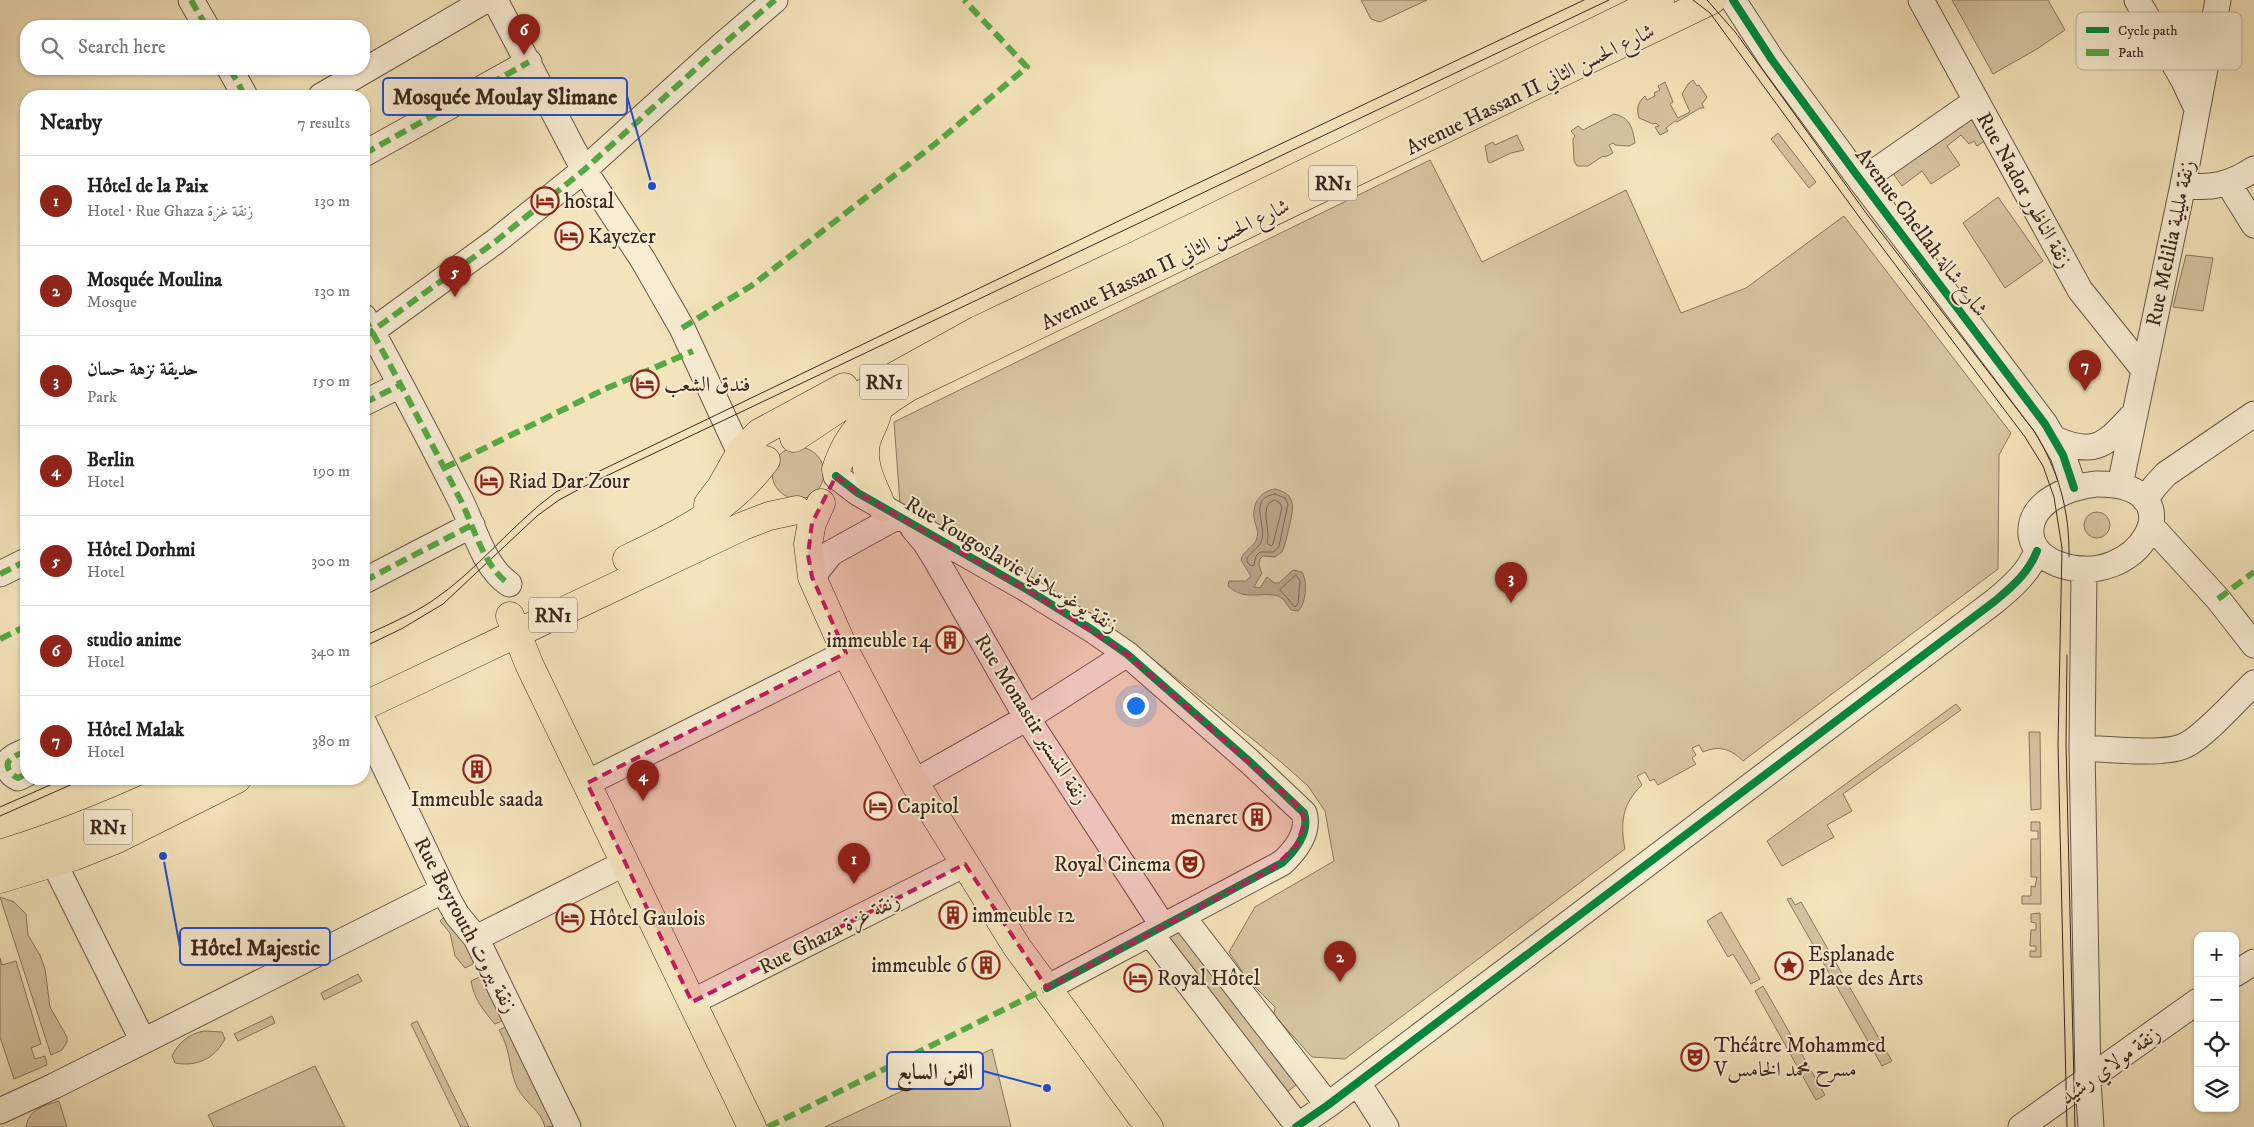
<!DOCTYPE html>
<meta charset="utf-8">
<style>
:root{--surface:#fff;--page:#f6f6f6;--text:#222;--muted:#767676;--line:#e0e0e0;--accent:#8f2418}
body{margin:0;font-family:"IM FELL DW Pica",Amiri,serif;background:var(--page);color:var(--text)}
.controls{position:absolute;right:15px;bottom:15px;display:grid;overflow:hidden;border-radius:10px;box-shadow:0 1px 4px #0004}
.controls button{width:45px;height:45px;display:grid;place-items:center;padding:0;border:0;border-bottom:1px solid var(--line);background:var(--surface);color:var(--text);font:25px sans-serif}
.you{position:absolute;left:1135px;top:705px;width:18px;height:18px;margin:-12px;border:4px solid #fff;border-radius:50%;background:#1a73e8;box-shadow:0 0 0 8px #1a73e833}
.badge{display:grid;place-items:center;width:32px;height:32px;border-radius:50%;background:var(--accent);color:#fff;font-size:16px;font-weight:700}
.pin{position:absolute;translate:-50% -41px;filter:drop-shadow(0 1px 2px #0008)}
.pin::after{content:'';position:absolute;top:26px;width:18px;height:15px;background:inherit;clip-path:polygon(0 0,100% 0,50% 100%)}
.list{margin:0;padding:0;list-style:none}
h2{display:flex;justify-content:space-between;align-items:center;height:65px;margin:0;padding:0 20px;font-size:21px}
h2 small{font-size:16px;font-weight:400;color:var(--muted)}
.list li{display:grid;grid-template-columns:32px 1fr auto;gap:15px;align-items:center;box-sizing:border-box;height:90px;padding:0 20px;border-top:1px solid var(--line)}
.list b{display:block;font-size:19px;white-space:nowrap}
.list p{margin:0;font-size:16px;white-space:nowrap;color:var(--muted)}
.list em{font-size:16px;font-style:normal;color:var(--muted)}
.icon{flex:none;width:28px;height:28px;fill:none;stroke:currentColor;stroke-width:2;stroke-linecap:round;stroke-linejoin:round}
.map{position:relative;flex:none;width:2254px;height:1127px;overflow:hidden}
.search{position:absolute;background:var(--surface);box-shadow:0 1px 4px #0004;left:20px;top:20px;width:350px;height:55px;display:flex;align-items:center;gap:12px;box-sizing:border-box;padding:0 18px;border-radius:20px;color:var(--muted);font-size:19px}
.panel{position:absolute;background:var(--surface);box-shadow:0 1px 4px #0004;left:20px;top:90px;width:350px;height:695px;border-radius:20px}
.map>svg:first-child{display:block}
</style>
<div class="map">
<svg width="2254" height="1127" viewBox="0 0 2254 1127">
<rect width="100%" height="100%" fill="#f4e4bb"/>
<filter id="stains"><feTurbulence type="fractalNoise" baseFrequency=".004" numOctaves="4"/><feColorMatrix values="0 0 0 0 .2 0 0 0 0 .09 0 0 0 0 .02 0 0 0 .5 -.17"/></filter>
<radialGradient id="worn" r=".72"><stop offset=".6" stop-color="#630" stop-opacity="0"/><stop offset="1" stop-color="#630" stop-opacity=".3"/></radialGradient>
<path fill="#d5c4a0" stroke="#88765f" d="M 1361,0 L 1427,0 L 1380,22 L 1371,19 Z
M 1952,0 L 2048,0 L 2065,30 L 2037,49 L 1993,74 Z
M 1693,80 L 1697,86 L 1699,85 L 1707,97 L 1702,104 L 1704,108 L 1700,108 L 1677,122 L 1675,121 L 1666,128 L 1668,131 L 1660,135 L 1655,127 L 1659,126 L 1656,123 L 1653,124 L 1639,118 C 1636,109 1638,102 1645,96 L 1647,100 L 1655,96 L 1654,93 L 1660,90 L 1658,86 L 1665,82 L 1673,102 L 1670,104 L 1678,118 L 1690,112 L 1682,94 L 1688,84 Z
M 1973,112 L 1989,138 L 1977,146 L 1974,141 L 1969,144 L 1961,135 L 1947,146 L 1960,165 L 1931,184 L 1922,171 L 1902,186 L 1892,172 Z
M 1614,114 C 1630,117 1633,129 1635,143 L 1629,146 L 1615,145 L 1613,143 L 1609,145 L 1613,153 L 1605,157 L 1603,156 L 1588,166 L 1577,166 L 1574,161 L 1573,139 L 1575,136 L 1571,131 L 1578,126 L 1583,130 Z
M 1778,133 L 1816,182 L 1809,188 L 1771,139 Z
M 1517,135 L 1524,150 L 1511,153 L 1490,163 L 1488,162 L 1485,146 L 1493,142 L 1495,145 Z
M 1430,160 L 1482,262 L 1626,190 L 1681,313 L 1746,288 L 1844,216 L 2011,433 L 1999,455 L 1998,569 L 1743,761 C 1731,749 1719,745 1703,752 L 1699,745 L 1692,748 L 1696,755 L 1692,758 L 1696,764 L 1658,785 L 1654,779 L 1650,781 L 1645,772 L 1637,776 L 1642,785 C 1622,804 1620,823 1625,849 L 1345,1059 L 1312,1057 L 1274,1015 L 1275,1007 L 1247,979 L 1229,952 L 1255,907 L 1334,861 L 1325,811 L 1308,786 L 1281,762 L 1125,637 L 900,503 L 894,422 Z
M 1998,197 L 2043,261 L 2005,288 L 1963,223 Z
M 2186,255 L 2213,258 L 2203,311 L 2173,307 Z
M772 473a26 26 0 1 1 52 0a26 26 0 1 1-52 0Z
M2084 525a13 13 0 1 1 26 0a13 13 0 1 1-26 0Z
M 1956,704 L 1961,710 L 1843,794 L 1852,811 L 1827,825 L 1834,837 L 1782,866 L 1767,841 Z
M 2029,732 L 2040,732 L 2041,809 L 2031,810 Z
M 2031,822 L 2040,822 L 2041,904 L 2022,904 L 2022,896 L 2031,896 L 2031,886 L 2035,887 L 2037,877 L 2031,877 L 2031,839 L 2038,839 L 2038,831 L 2031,831 Z
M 0,897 L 14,902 L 26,914 L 28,935 L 40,955 L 45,969 L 50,1007 L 67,1037 L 67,1042 L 62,1050 L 51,1055 Z
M 1791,898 L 1795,905 L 1801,902 L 1892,1061 L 1882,1066 L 1787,899 Z
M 1721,912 L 1760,979 L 1751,984 L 1733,954 L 1728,957 L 1707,921 Z
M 2040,913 L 2041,957 L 2030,957 L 2030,951 L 2036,951 L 2036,946 L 2030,946 L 2031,930 L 2036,930 L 2036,923 L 2031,922 L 2031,914 Z
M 443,918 L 465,937 L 477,962 L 465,968 L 455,956 L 450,933 L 440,921 Z
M 1181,926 L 1301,1081 L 1287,1092 L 1167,937 Z
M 0,958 L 2,965 L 16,961 L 41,1044 L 31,1048 L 35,1059 L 45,1056 L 47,1065 L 14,1079 L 0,1037 Z
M 358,974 L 362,981 L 324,1000 L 321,993 Z
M 482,976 L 504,1020 L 495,1024 C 483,1010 474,999 471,981 Z
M 1763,986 L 1825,1095 L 1816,1100 L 1755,991 Z
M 272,1016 L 275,1023 L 238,1041 L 234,1034 Z
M 417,1021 L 469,1127 L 461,1127 L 411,1024 Z
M 507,1026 L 556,1126 L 545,1127 C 541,1110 526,1104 518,1089 C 508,1070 512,1051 499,1030 Z
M 204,1031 L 222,1032 L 225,1039 C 214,1059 197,1067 175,1063 L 172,1056 C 179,1042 189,1034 204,1031 Z
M 992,1049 L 1011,1127 L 825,1127 Z
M 315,1066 L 345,1127 L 214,1127 L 208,1115 Z
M 59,1101 L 67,1127 L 26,1127 C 29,1109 43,1106 59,1101 Z"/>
<path fill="#b5a486" stroke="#84725c" d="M 1275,489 C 1298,494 1293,510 1289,528 C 1287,536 1285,545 1282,552 L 1275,557 L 1263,556 C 1257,561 1259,567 1262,573 L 1254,587 L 1260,588 L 1267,577 L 1274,583 L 1279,583 L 1293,570 L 1302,572 C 1308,581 1306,605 1298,611 L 1291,610 L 1283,599 L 1278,596 C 1259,591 1246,602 1228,586 L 1229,581 L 1246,581 L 1251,576 L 1241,560 C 1243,550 1254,548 1257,538 C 1259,530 1255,525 1254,518 C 1252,503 1261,491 1275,489 Z"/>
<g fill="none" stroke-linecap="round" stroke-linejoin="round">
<path stroke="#786652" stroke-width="1" d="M 1275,494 L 1285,498 L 1288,504 L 1279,546 L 1274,552 L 1260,552 L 1256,556 L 1254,565 L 1251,566 L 1247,562 L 1247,558 C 1252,551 1260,547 1262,539 C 1266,523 1248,498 1275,494 Z
M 1275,500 L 1280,503 L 1282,508 L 1273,544 L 1271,546 L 1267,543 C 1271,529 1261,515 1269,503 Z
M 1296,575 L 1300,581 L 1298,604 L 1295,607 L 1280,590 Z"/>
<g stroke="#695645" stroke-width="27">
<path id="minor" d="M 191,0 L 206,26
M 495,0 L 584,170 L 643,260 L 682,328 L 740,453
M 1733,0 L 1772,60 L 1856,174 L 2045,424 L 2063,455 L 2074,488
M 1921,0 L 2080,290 L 2144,370
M 2137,0 L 2184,81 L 2197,109
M 230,69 L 245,96
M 321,96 L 486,0
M 364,154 L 529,62
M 1861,181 L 1976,101
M 2228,183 L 2254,225
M 2183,185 C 2211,189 2230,185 2254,169
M 364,317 C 397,377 429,438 460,499 C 474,527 483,566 509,584
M 364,337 L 496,241 L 584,170 L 720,47 L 775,0
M 364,403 L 400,385
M 2055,439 C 2098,458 2107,442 2135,413
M 836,476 L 858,493 L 1028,590 L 1091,629 L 1127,654 L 1249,761 L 1304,813 C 1310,832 1295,851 1282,863 L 1047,988
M 2096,484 C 2202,483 2138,594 2058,564 C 2045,559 2033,550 2031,535 C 2028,501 2070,487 2096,484 Z
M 2120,485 L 2183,185 L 2218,0
M 2145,500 L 2155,486 L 2166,474 L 2254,414
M 2152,527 L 2218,599 L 2254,645
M 913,528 L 925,542 L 935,558 L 1027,718 L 1163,926
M 2084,569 L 2082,748 L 2088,1081 L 2091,1127
M 0,574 L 26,561
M 812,577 L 831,553 L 898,516
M 364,581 L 472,525
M 364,723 L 449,901 L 457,915 L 476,938 L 568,1127
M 2082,748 C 2107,749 2165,756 2186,745 C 2206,735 2236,700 2254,683
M 26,751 C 22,753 15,755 11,759 C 3,765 11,775 18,778 L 26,774
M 914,782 L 1027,718 L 1127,654
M 587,783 L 846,653
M 54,863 L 143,1041
M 1182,916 L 1328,1105
M 1150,933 L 1298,1126
M 476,938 L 625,863
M 2235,974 L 2254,962
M 692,1002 L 965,864
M 1358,1083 L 1386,1127
M 0,1111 L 54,1086 L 444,890
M 1296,1127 L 1328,1105 L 1995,601 C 2013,586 2029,572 2037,551
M 2021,1127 L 2198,1001"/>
</g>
<g stroke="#3b271e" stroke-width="29">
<path id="major" d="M 877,414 C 875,424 868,433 866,443 C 861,466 874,486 882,507
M 794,438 L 848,402 L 978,330 L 1135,256 L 1660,0
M 836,470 C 847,432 874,408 907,388 L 1712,0
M 821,503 L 812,523 L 808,544 L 812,577 L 846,653 L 914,782 L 1017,947 L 1149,1127
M 708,504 L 721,487 L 740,453 L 759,433 L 844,387
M 627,559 C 680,534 730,509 766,460
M 510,616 L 529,664 L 752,1127
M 364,706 L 743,526 L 769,516 L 797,510
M 0,854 C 68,833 124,810 188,779
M 0,879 L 75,856 L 117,839 L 237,779"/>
</g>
<use href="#minor" stroke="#f8edd3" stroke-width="25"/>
<use href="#major" stroke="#f4e4bb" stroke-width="28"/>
<path stroke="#3b271e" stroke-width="1" d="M 1693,0 L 1710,13 L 1860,218 L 2025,437 L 2043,466 L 2054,497 L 2062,548 L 2058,744 L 2067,1127
M 1707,0 L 1736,33 L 1866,213 L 2034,431 C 2058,469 2070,511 2069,557
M 364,636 C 387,625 411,615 432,601 C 477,571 512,524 556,492 L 1152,205 L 1584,0
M 364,647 L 403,628 L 443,604 L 537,516 L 559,500 L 583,487 L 1609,0
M 2067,655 L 2066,743 L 2075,1127
M 0,807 L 64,779
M 0,816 L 84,779"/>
<path stroke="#55aa43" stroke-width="6" stroke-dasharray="12 6" stroke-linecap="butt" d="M 191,0 L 206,26
M 230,69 L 245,96
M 364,154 L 529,62
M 364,317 C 397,377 429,438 460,499 C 474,526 483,566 509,584
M 682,328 L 751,286 L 776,267 L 935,144 L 1027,67 L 964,0
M 364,337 L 496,241 L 584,170 L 720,47 L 775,0
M 364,403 L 400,385
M 444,468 L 603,390 L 693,351
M 0,574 L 26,561
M 364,581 L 472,525
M 2218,599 L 2254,572
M 0,639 L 26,626
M 26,751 C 22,753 15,755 11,759 C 3,765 11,775 18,778 L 26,774
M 768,1127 L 1047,988"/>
<g stroke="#f8edd3" stroke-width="11">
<path id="cycleway" d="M 1733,0 L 1772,60 L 1856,174 L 2045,424 L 2063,455 L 2074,488
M 836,476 L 858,493 L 1028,590 L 1091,629 L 1127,654 L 1249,761 L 1304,813 C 1310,832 1295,851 1282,863 L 1047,988
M 1296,1127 L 1328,1105 L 1995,601 C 2013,586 2029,572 2037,551"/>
</g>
<use href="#cycleway" stroke="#00873e" stroke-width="8"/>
</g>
<path fill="#c2185b" fill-opacity="0.2" stroke="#c2185b" stroke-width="4" stroke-dasharray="10 6" stroke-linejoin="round" d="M 836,476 L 858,493 L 1028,590 L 1127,654 L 1298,806 L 1305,820 L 1297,845 L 1272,869 L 1047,988 L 965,864 L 692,1002 L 587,783 L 846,653 L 812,577 L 808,555 L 812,523 Z"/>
<defs>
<g id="hotel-ring" transform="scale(1.4375)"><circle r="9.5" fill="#f8edd3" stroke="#8f2418" stroke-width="1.5"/><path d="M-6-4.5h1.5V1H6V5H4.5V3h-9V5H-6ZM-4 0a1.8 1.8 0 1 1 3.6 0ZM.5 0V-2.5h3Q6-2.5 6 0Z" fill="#8f2418"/></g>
<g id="building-ring" transform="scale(1.4375)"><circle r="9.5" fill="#f8edd3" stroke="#8f2418" stroke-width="1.5"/><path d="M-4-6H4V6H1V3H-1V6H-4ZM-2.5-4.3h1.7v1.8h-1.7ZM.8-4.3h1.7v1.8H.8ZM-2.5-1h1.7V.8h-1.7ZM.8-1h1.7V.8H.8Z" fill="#8f2418"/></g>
<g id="theatre-ring" transform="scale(1.4375)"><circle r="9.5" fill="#f8edd3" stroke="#8f2418" stroke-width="1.5"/><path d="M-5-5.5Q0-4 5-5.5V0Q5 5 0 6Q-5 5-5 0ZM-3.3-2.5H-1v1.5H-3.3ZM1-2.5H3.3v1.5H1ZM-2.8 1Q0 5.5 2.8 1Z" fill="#8f2418"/></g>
<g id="sight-ring" transform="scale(1.4375)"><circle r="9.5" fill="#f8edd3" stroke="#8f2418" stroke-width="1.5"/><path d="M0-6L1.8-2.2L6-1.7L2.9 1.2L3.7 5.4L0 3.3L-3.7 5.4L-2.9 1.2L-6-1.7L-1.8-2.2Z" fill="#8f2418"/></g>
</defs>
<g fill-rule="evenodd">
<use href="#hotel-ring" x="545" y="201"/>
<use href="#hotel-ring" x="569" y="236"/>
<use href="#hotel-ring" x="645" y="384"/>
<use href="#hotel-ring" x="489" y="481"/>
<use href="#building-ring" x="950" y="640"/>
<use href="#building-ring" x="477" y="769"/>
<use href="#hotel-ring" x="878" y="806"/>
<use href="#building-ring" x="1257" y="817"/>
<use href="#theatre-ring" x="1190" y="864"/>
<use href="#building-ring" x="953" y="915"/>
<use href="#hotel-ring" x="570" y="918"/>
<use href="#building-ring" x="986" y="965"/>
<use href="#sight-ring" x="1789" y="966"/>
<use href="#hotel-ring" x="1138" y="978"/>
<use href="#theatre-ring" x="1695" y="1057"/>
</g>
<g text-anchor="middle" stroke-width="4" stroke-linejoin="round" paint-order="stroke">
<g fill="#f8edd3" stroke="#746254" stroke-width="1">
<rect x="1309" y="165.5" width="48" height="35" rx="4"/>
<rect x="860" y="364.5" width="48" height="35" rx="4"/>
<rect x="529" y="597.5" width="48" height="35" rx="4"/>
<rect x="84" y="809.5" width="48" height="35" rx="4"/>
</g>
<g font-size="20" font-weight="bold" fill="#3b271e">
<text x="1333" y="190">RN1</text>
<text x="884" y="389">RN1</text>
<text x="553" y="622">RN1</text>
<text x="108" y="834">RN1</text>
</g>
<g font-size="21" fill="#3b271e" stroke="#f8edd3">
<text transform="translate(1530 89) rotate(-26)" y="7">Avenue Hassan II شارع الحسن الثاني</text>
<text transform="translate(2025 190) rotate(61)" y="7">Rue Nador زنقة الناظور</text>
<text transform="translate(1922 232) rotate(53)" y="7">Avenue Chellah شارع شالة</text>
<text transform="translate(2170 243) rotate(-78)" y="7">Rue Melilia زنقة مليلية</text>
<text transform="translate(1165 264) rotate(-26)" y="7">Avenue Hassan II شارع الحسن الثاني</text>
<text transform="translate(1012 564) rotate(31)" y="7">Rue Yougoslavie زنقة يوغوسلافيا</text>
<text transform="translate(1032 719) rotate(58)" y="7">Rue Monastir زنقة المنستير</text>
<text transform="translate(466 925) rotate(62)" y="7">Rue Beyrouth زنقة بيروت</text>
<text transform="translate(829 933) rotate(-27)" y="7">Rue Ghaza زنقة غزة</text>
<text transform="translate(2110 1065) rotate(-36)" y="7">زنقة مولاي رشيد</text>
</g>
<g font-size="21" fill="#3b271e" stroke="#f8edd3" text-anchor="start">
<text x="564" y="208">hostal</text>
<text x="588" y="243">Kayezer</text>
<text x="664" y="391">فندق الشعب</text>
<text x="508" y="488">Riad Dar Zour</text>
<text x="931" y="647" text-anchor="end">immeuble 14</text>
<text x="477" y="806" text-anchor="middle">Immeuble saada</text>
<text x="897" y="813">Capitol</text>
<text x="1238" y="824" text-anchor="end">menaret</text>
<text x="1171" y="871" text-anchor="end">Royal Cinema</text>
<text x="972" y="922">immeuble 12</text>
<text x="589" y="925">Hôtel Gaulois</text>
<text x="1808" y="961">Esplanade<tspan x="1808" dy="24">Place des Arts</tspan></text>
<text x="967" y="972" text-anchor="end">immeuble 6</text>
<text x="1157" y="985">Royal Hôtel</text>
<text x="1714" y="1052">Théâtre Mohammed<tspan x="1714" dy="24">Vمسرح محمد الخامس</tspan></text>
</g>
</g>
<rect x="2076" y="12" width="166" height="58" rx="8" fill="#f8edd3" stroke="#bfb29d" stroke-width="1"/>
<rect x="2086" y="27" width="23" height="6" fill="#00873e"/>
<rect x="2086" y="49" width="23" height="7" fill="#55aa43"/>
<g font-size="14" fill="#3b271e">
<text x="2118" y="35">Cycle path</text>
<text x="2118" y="57">Path</text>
</g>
<path fill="none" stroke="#1d4ed8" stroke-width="2" d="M652 186L627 96M163 856L180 947M1047 1088L983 1071"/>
<g fill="#1d4ed8" stroke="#f8edd3" stroke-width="2">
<circle cx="652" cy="186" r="5"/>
<circle cx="163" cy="856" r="5"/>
<circle cx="1047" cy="1088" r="5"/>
</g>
<g fill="#f8edd3" stroke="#1d4ed8" stroke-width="2">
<rect x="383" y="78" width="244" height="37" rx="5"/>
<rect x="180" y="928" width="150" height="37" rx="5"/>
<rect x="887" y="1052" width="96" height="37" rx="5"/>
</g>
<g font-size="22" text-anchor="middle" font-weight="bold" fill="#3b271e">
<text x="505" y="104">Mosquée Moulay Slimane</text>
<text x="255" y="955">Hôtel Majestic</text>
<text x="935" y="1079">الفن السابع</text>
</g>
<rect width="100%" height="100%" filter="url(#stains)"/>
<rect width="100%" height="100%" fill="url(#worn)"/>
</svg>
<div class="controls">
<button>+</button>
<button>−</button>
<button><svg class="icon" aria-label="locate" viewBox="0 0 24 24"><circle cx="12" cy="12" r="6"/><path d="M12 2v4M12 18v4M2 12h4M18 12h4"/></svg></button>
<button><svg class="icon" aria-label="layers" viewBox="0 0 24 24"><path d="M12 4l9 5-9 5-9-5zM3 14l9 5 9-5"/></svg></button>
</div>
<div class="you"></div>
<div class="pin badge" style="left:854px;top:884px">1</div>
<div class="pin badge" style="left:1340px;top:982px">2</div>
<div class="pin badge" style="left:1511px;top:603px">3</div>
<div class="pin badge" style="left:643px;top:801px">4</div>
<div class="pin badge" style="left:455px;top:297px">5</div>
<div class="pin badge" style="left:524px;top:55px">6</div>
<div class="pin badge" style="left:2085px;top:391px">7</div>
<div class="search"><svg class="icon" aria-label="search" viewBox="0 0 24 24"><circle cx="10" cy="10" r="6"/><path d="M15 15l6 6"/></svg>Search here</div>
<section class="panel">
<h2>Nearby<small>7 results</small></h2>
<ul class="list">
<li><span class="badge">1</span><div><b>Hôtel de la Paix</b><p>Hotel · Rue Ghaza زنقة غزة</p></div><em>130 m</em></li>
<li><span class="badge">2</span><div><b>Mosquée Moulina</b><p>Mosque</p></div><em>130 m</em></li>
<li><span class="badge">3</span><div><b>حديقة نزهة حسان</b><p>Park</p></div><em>150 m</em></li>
<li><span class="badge">4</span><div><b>Berlin</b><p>Hotel</p></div><em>190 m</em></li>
<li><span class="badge">5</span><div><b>Hôtel Dorhmi</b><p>Hotel</p></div><em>300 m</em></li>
<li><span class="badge">6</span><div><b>studio anime</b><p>Hotel</p></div><em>340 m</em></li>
<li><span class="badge">7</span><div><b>Hôtel Malak</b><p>Hotel</p></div><em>380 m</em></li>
</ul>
</section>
</div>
